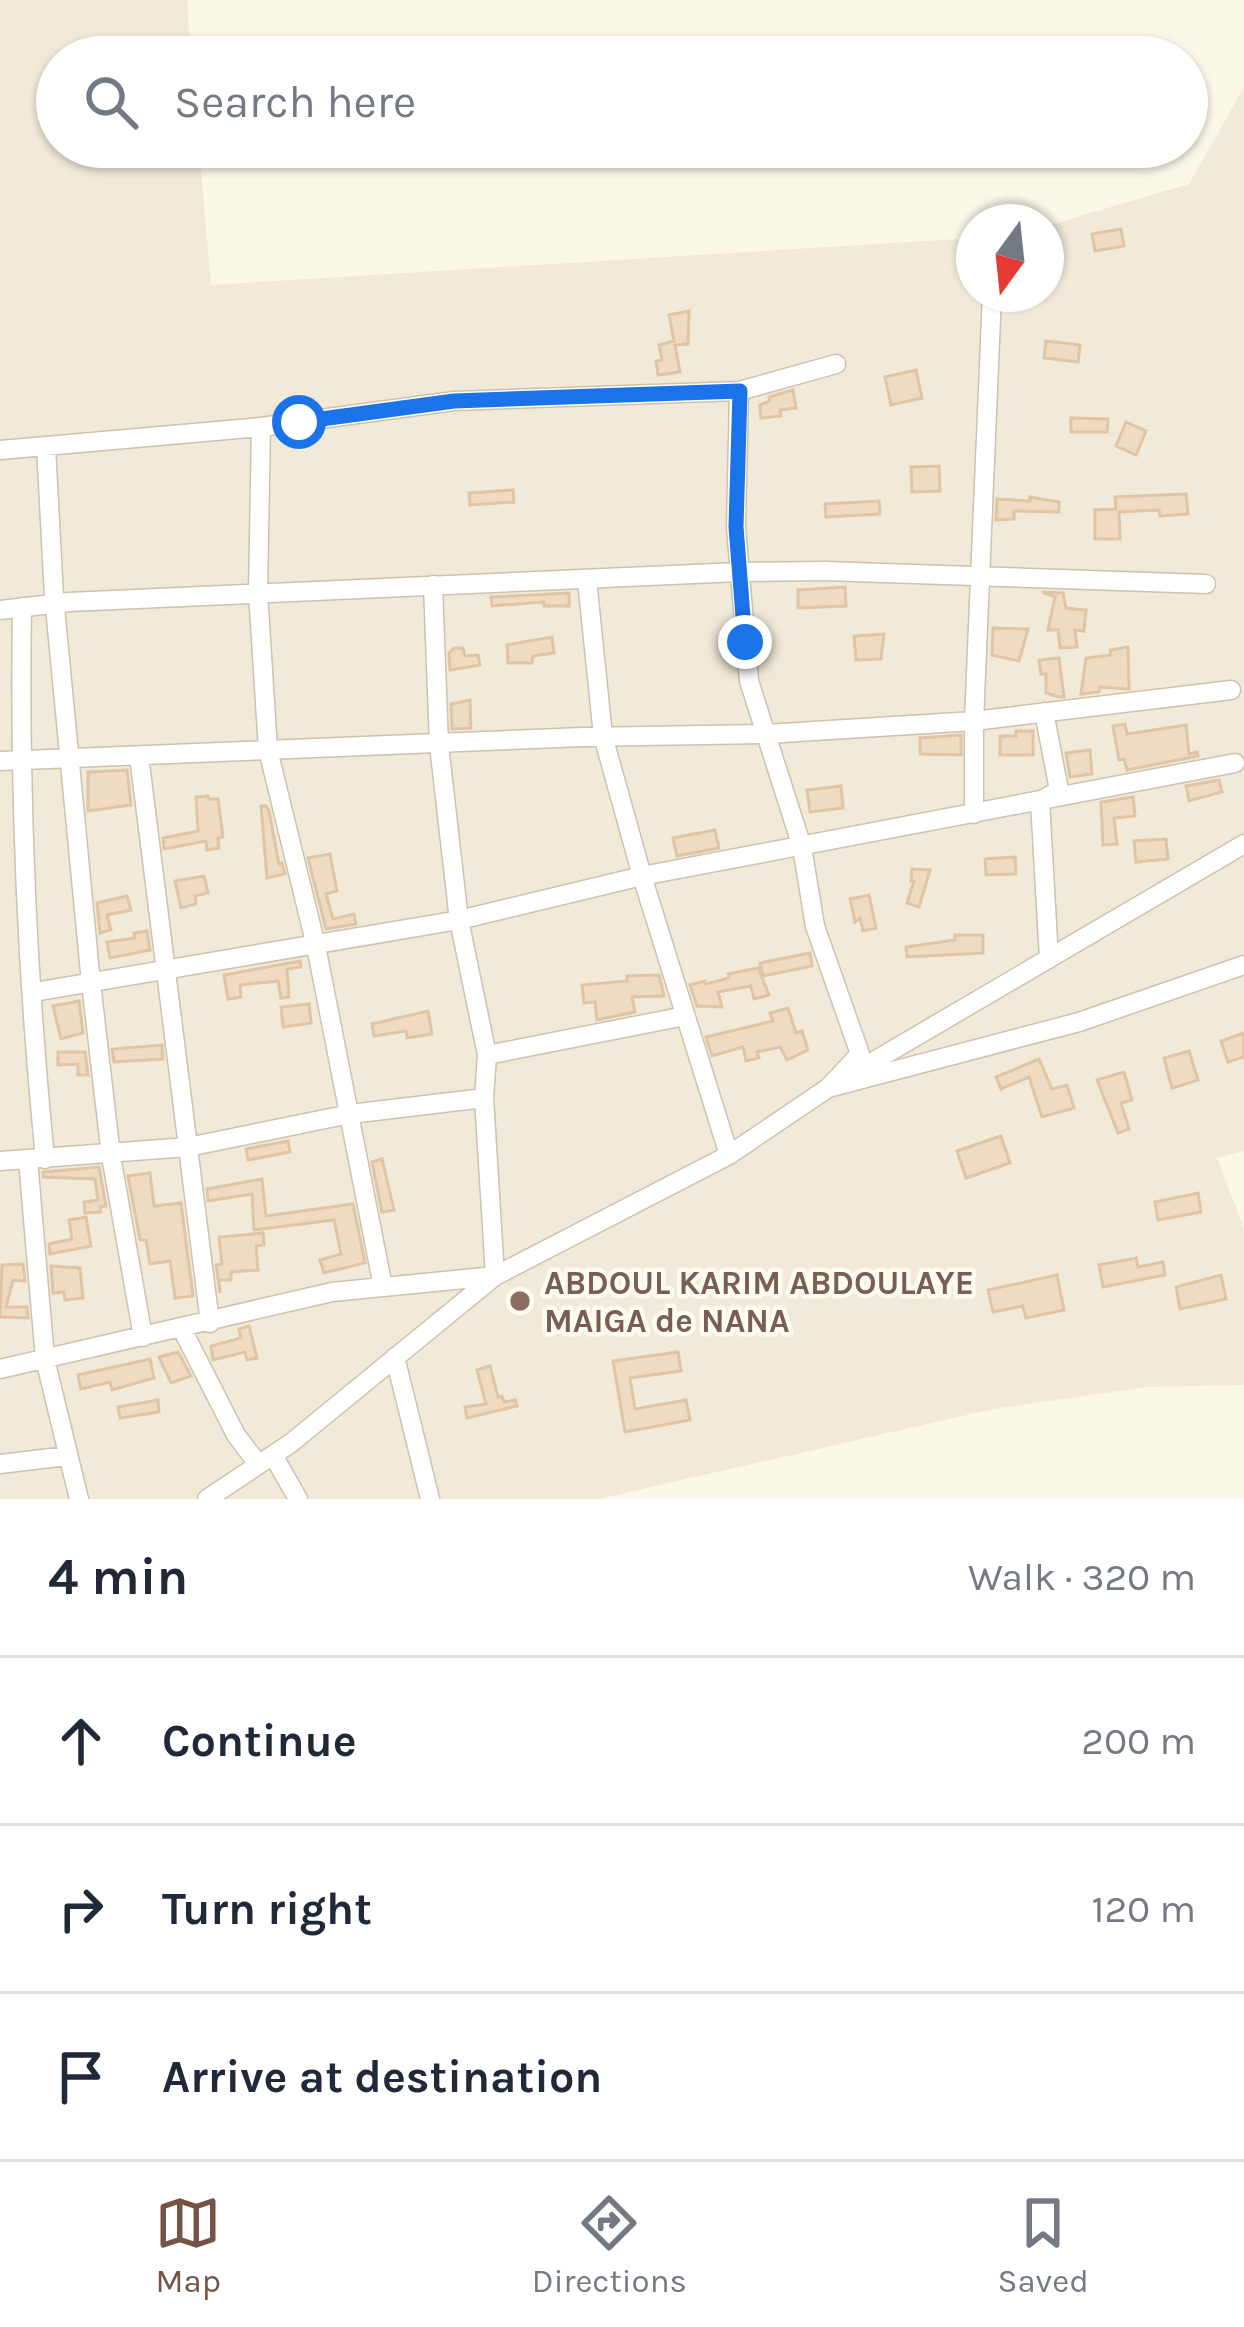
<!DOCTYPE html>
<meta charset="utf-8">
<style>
:root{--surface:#fff;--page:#f6f6f7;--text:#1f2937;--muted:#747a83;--line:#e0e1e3;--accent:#745545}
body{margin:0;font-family:Karla,sans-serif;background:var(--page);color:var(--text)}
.compass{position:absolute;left:956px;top:204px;width:108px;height:108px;border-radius:50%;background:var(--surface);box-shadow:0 3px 9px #0004;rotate:195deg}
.stop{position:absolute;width:36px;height:36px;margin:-27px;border:9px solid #1a73e8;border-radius:50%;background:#fff}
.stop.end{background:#1a73e8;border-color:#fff;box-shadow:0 3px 12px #0008}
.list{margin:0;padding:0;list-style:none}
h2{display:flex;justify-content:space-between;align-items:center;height:156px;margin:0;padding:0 48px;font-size:51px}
h2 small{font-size:39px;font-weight:400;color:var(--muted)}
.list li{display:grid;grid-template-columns:78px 1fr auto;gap:36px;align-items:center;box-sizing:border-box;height:168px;padding:0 48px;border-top:3px solid var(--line)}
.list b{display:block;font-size:45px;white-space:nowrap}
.list em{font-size:39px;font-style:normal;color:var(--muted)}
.icon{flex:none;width:66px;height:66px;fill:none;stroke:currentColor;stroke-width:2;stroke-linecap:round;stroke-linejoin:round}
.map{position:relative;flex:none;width:1244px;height:1499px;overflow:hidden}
.search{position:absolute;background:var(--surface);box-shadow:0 3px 9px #0004;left:36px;right:36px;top:36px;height:132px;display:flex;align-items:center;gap:30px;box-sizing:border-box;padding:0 42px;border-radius:66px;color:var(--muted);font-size:45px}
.sheet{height:660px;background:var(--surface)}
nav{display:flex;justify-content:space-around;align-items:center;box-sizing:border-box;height:168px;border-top:3px solid var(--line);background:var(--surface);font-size:33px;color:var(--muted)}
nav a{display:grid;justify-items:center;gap:6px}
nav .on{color:var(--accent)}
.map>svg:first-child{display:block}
</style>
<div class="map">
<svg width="1244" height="1499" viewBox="0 0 1244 1499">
<rect width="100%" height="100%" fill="#fbf7e9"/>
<path fill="#f2ead8" d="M 0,0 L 187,0 L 191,57 L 57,57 L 57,147 L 199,147 L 211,285 L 974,238 L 974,294 L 1046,294 L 1046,226 L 1189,184 L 1244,87 L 1244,1151 L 1217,1158 L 1244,1228 L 1244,1385 L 1147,1387 L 993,1409 L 598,1499 L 0,1499 Z"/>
<path fill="#efdbc2" stroke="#e0c5a4" stroke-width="3" d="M 1121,229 L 1124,246 L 1095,251 L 1092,234 Z
M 689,311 L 688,344 L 675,345 L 680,372 L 658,375 L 656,361 L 662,360 L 659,345 L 674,341 L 669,315 Z
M 1046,341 L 1080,345 L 1078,362 L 1044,358 Z
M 916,370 L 922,398 L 891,405 L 885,377 Z
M 793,390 L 796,408 L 780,410 L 781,416 L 761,418 L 760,405 L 770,401 L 769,397 Z
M 1071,418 L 1108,419 L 1107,432 L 1071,432 Z
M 1126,422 L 1146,431 L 1136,455 L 1116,446 Z
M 939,466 L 940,491 L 912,492 L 911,467 Z
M 513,490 L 514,502 L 470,505 L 469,493 Z
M 1186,494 L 1188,514 L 1160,516 L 1159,510 L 1119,512 L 1120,539 L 1095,539 L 1095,510 L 1116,509 L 1115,497 Z
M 1030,497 L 1059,502 L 1059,512 L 1014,511 L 1014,519 L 996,520 L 997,499 L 1030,501 Z
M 879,501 L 880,514 L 826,517 L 825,504 Z
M 845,587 L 846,606 L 798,608 L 798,590 Z
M 1042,592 L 1063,593 L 1066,608 L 1086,610 L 1084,631 L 1075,630 L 1077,647 L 1060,648 L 1058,630 L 1048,630 L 1055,597 Z
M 569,593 L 569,606 L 544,606 L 544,602 L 492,606 L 491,597 Z
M 993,628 L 1028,629 L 1019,661 L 992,655 Z
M 884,634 L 881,659 L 856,660 L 854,636 Z
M 552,637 L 554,653 L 533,656 L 532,663 L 508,663 L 507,645 Z
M 1128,647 L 1129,689 L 1100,687 L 1099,692 L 1081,694 L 1086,658 L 1111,655 L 1110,650 Z
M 454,648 L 463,648 L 465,656 L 478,655 L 480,665 L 450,670 L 449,653 Z
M 1059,658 L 1064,697 L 1059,697 L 1046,693 L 1046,674 L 1041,674 L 1039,660 Z
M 470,700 L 471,728 L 452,729 L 451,704 Z
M 1125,724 L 1127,734 L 1186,725 L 1189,754 L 1197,752 L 1198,756 L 1127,770 L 1124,759 L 1119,760 L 1113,726 Z
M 1016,731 L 1033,731 L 1033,755 L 1000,755 L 1000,736 L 1016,736 Z
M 961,735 L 961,755 L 920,754 L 920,738 Z
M 1090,750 L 1092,774 L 1070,777 L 1066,753 Z
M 127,770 L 131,805 L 88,811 L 88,772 Z
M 1219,780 L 1222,792 L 1189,801 L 1186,786 Z
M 841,786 L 843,808 L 810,812 L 807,790 Z
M 208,796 L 209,799 L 218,799 L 223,837 L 218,838 L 219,848 L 207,850 L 206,841 L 164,849 L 163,838 L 198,831 L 196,797 Z
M 1133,797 L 1135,816 L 1114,818 L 1117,844 L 1103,845 L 1101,802 Z
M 261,806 L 266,806 L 269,811 L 279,864 L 282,863 L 285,874 L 267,878 Z
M 715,830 L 719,848 L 677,856 L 673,838 Z
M 1166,839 L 1168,859 L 1136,862 L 1134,841 Z
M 330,854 L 337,891 L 326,894 L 333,919 L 354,914 L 356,924 L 326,929 L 308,858 Z
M 1015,857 L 1016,874 L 986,875 L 985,859 Z
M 912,869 L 930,870 L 919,907 L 907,903 L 914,881 L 911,881 Z
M 204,876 L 208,893 L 195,896 L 196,904 L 181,908 L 175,881 Z
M 869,895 L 876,928 L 863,931 L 860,918 L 855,922 L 850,899 Z
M 127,896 L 131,910 L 107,915 L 111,930 L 100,933 L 97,903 Z
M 147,931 L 150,950 L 110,958 L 107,942 L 135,938 L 134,933 Z
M 955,935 L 983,935 L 983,953 L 907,957 L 906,947 L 955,940 Z
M 810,953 L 812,966 L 763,976 L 760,963 Z
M 300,961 L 301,967 L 287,969 L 289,997 L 281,998 L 278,981 L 240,985 L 241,997 L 228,999 L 224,975 Z
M 758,968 L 769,995 L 754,999 L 751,986 L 718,992 L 722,1007 L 697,1006 L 690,985 L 705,981 L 706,984 L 729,978 L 728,974 Z
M 659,975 L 664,996 L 632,997 L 635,1012 L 597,1020 L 595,1002 L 584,1003 L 582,985 L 627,981 L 627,976 Z
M 79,1001 L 83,1033 L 61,1039 L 53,1006 Z
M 309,1004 L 311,1023 L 283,1027 L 281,1007 Z
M 788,1008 L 796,1033 L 802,1031 L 808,1050 L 787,1060 L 780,1047 L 757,1052 L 759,1058 L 746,1061 L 743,1047 L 712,1056 L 706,1037 L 773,1021 L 770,1013 Z
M 428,1011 L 432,1034 L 407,1038 L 406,1031 L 374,1036 L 372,1024 Z
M 1244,1033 L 1244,1057 L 1228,1062 L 1221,1041 Z
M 162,1045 L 163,1059 L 114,1062 L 112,1049 Z
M 1189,1051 L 1198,1080 L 1172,1088 L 1164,1058 Z
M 58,1052 L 85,1052 L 88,1075 L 78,1075 L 78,1064 L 58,1065 Z
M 1039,1059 L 1052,1089 L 1067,1085 L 1074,1108 L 1042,1117 L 1029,1077 L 1001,1089 L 996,1077 Z
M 1124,1072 L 1132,1100 L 1121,1103 L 1129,1129 L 1118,1133 L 1097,1080 Z
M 1001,1136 L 1010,1163 L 966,1178 L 957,1151 Z
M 288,1141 L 290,1152 L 248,1160 L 246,1149 Z
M 382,1159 L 394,1210 L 382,1212 L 372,1162 Z
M 99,1167 L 106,1206 L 100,1207 L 101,1212 L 85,1213 L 84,1202 L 98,1200 L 95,1179 L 43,1177 L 43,1172 Z
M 150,1173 L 154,1206 L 181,1203 L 193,1296 L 175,1298 L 170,1261 L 150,1264 L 146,1240 L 140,1240 L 128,1176 Z
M 262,1179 L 266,1216 L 353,1204 L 365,1263 L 324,1273 L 320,1260 L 341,1254 L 334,1220 L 254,1230 L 252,1194 L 208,1201 L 207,1189 Z
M 1198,1193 L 1201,1212 L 1158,1220 L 1155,1202 Z
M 86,1217 L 91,1246 L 50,1254 L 49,1244 L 72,1239 L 69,1220 Z
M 263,1233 L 264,1245 L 256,1246 L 258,1270 L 231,1272 L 231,1280 L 219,1280 L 220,1293 L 216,1265 L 222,1264 L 219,1237 Z
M 1136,1258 L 1138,1267 L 1163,1262 L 1165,1275 L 1103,1287 L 1099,1265 Z
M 23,1264 L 25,1281 L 13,1280 L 6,1307 L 27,1307 L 28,1318 L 0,1317 L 2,1265 Z
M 51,1266 L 80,1268 L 83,1298 L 65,1300 L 64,1292 L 53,1293 Z
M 1057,1275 L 1064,1310 L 1026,1318 L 1023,1306 L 993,1312 L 988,1290 Z
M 1221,1275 L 1226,1299 L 1180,1309 L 1176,1287 Z
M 249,1326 L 257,1358 L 247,1360 L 245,1352 L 213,1360 L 211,1346 L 241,1338 L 239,1329 Z
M 178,1352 L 191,1376 L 171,1383 L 159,1357 Z
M 678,1352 L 681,1371 L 630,1378 L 635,1409 L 686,1400 L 690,1420 L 625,1432 L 613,1361 Z
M 150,1359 L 154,1378 L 112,1390 L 110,1382 L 81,1389 L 78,1375 Z
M 490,1366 L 498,1397 L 502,1396 L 504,1402 L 515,1400 L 517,1406 L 467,1418 L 465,1407 L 486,1404 L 477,1370 Z
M 158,1400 L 159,1412 L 120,1418 L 118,1407 Z"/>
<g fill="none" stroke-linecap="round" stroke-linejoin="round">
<g stroke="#cdc1af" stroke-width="21">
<path id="minor" d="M 739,391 L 736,527 L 749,681 L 802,847 L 815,926 L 860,1054 L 828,1088 L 1244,844
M 261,427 L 258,592 L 268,750 L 316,946 L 383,1287
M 46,446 L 54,597 L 91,983 L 111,1156 L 143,1337
M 0,450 L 261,427 L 454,401 L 739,391 L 836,364
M 587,580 L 603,736 L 642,876 L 729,1155
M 22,607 C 19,791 27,977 45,1159
M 0,610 L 69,602 L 739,572 L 825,571 L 1206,584
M 1044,712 L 1059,790 L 1040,801 L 1049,959
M 139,756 L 210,1323
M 0,761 L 583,737 L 766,734 L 974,721 L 1231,690
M 974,814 L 974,721 L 992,294
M 34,992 L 459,920 L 642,876 L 1235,763
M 487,1055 L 685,1016
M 28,1160 L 45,1359 L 79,1499
M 0,1161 L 188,1147 L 350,1114 L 484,1098
M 182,1329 L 236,1435 L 258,1464
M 395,1357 L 430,1499
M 0,1369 L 332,1292 L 495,1276 L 484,1098 L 487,1055 L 459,920 L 439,745 L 433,585
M 273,1455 L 298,1499
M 0,1464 L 67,1456
M 207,1499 L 291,1443 L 495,1276 L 729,1155 L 828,1088 L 1079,1022 L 1244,965"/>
</g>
<use href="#minor" stroke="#fff" stroke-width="18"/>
</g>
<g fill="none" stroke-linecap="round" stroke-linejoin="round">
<path stroke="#1a73e8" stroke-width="15" d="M 299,422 L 454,401 L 740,391 L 736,527 L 745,642"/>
</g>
<circle fill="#8d6e63" stroke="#fefbef" stroke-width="4.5" cx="520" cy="1301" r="12"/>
<g text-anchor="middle" stroke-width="9" stroke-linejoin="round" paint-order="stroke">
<g font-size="33" font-weight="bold" fill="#785e54" stroke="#fefbef" text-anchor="start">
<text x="544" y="1294">ABDOUL KARIM ABDOULAYE<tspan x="544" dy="38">MAIGA de NANA</tspan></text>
</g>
</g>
</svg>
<svg class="compass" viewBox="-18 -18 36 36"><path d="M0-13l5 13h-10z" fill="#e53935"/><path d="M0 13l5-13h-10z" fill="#747a83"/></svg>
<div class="stop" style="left:299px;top:422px"></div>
<div class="stop end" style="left:745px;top:642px"></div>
<div class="search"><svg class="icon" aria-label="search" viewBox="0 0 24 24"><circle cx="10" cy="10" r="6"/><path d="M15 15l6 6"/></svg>Search here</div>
</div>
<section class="sheet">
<h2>4 min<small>Walk · 320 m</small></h2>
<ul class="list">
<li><svg class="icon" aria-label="ahead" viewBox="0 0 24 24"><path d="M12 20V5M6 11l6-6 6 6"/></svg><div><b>Continue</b></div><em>200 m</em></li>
<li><svg class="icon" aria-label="right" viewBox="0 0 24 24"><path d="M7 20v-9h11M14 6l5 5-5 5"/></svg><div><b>Turn right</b></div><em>120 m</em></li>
<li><svg class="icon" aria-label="arrive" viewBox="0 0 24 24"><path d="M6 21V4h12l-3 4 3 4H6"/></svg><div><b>Arrive at destination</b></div></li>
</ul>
</section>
<nav>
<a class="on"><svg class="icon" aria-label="map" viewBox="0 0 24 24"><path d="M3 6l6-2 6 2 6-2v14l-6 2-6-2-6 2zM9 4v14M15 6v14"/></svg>Map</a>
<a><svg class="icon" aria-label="directions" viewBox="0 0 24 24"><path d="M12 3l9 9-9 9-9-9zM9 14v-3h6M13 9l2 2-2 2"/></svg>Directions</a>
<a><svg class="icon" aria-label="saved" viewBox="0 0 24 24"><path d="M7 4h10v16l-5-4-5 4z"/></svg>Saved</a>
</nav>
